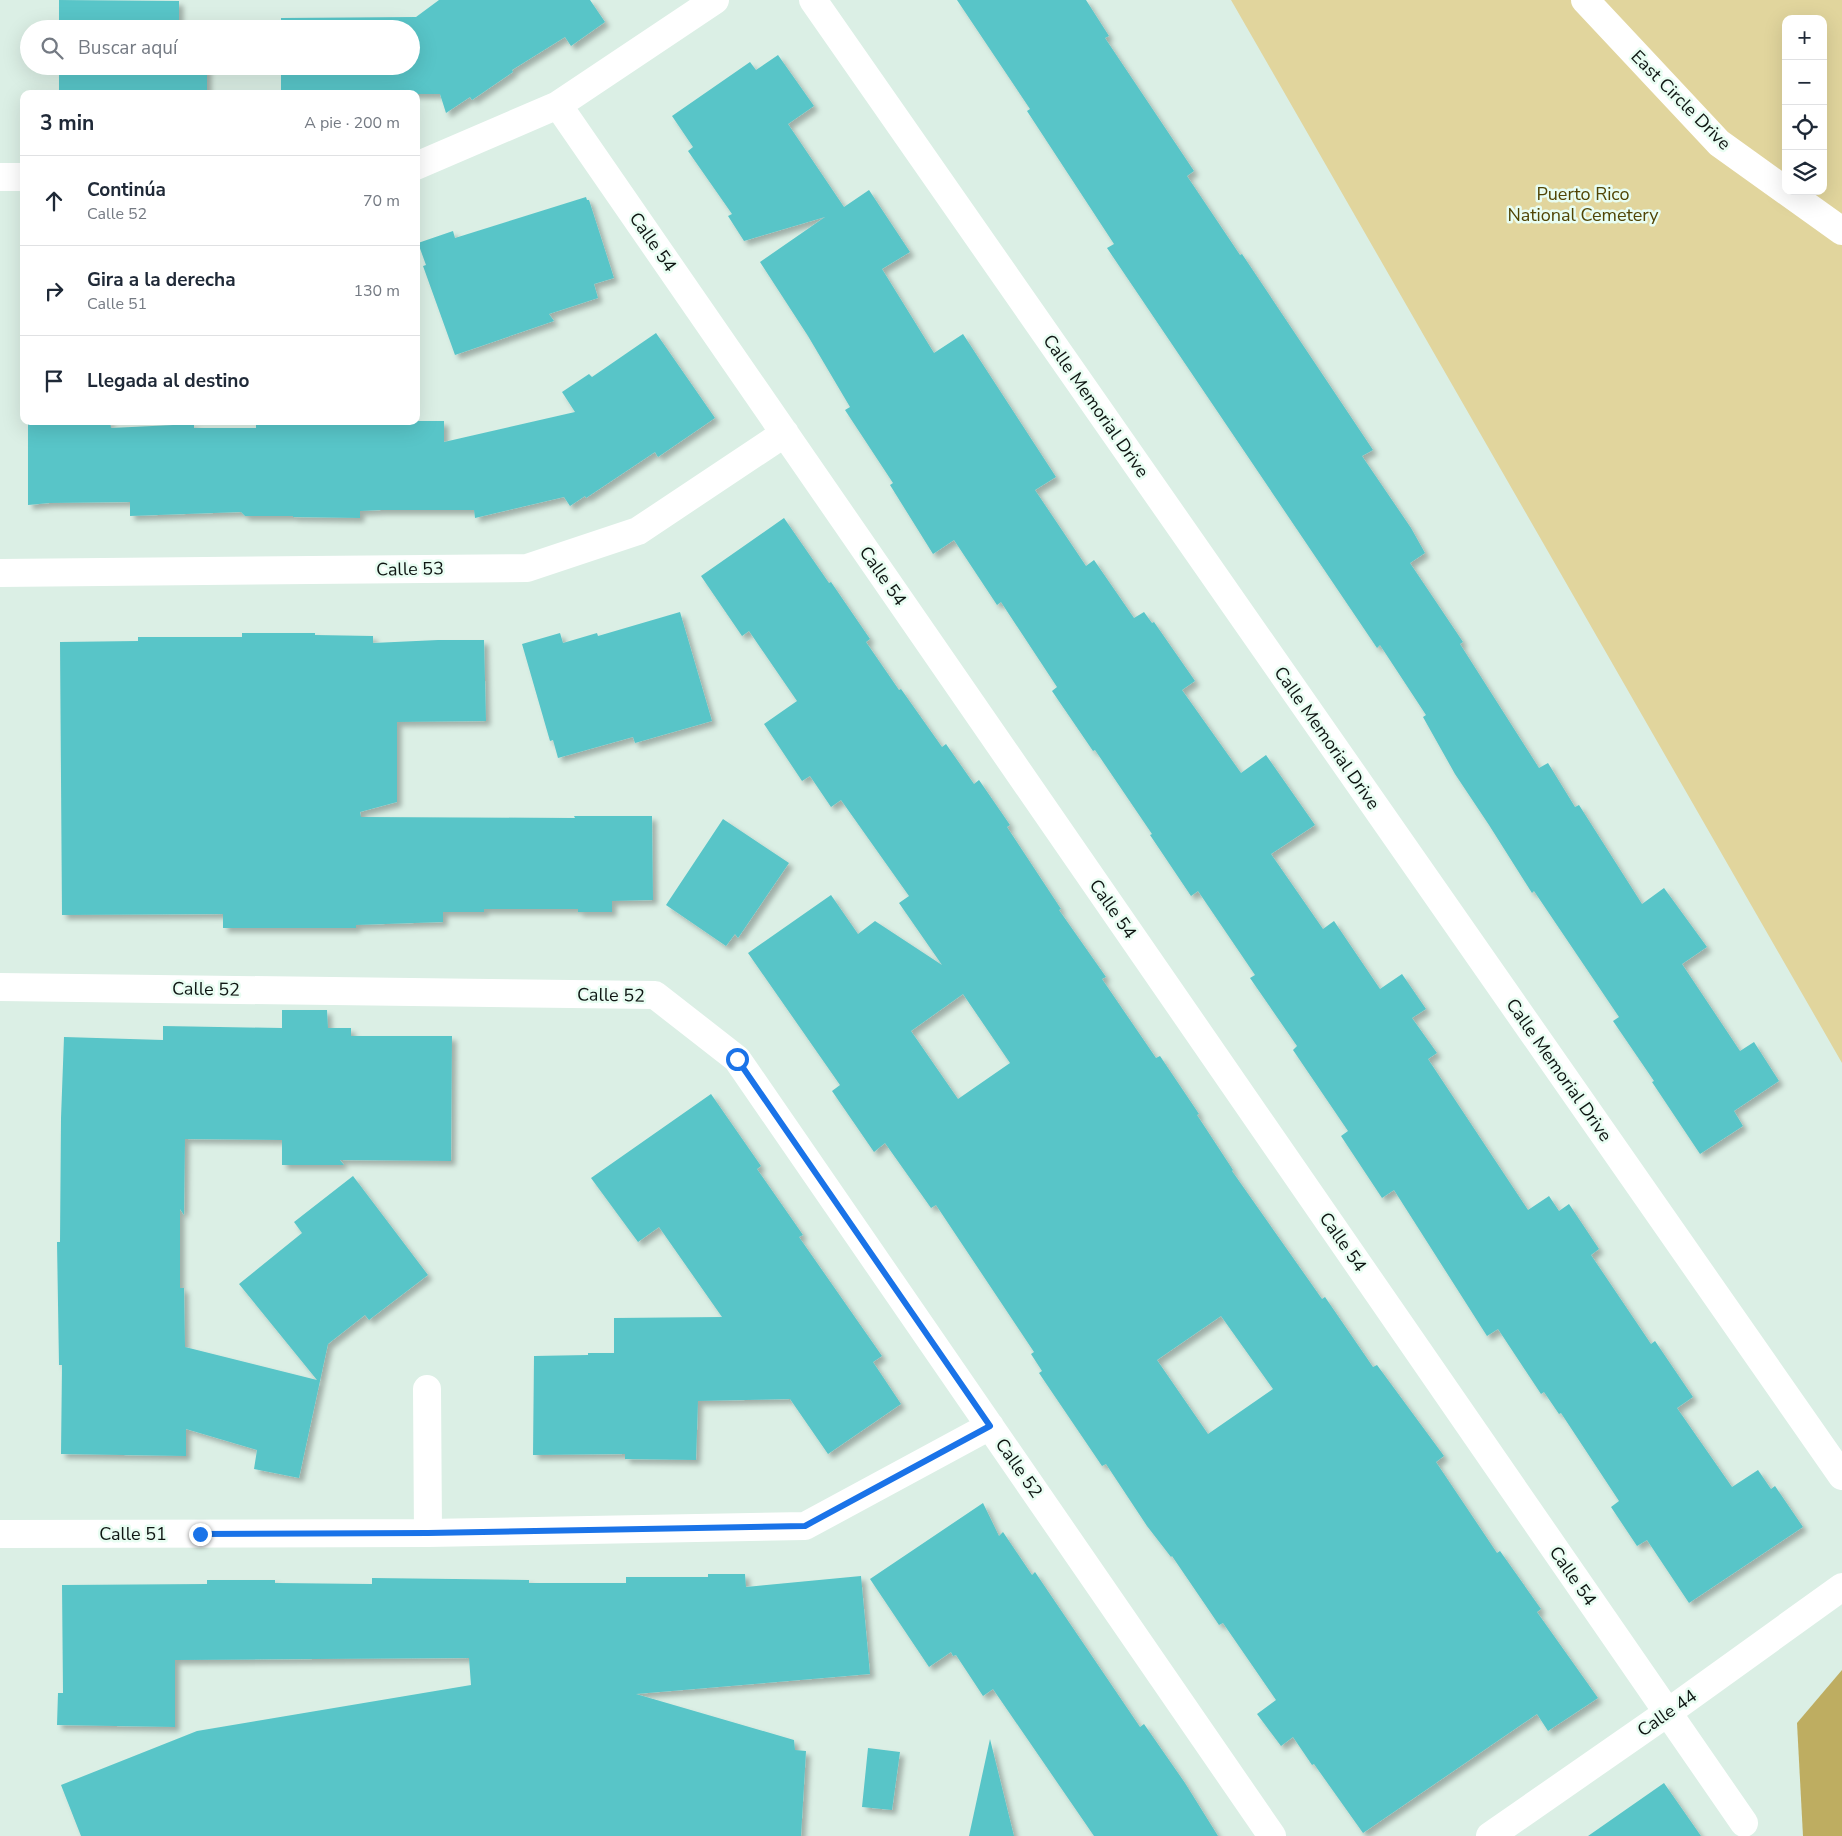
<!DOCTYPE html>
<html lang="es">
<meta charset="utf-8">
<style>
:root{--surface:#fff;--page:#f2f2f3;--text:#1f2937;--muted:#747a83;--line:#e0e1e3}
body{margin:0;font-family:"Nunito Sans",sans-serif;background:var(--page);color:var(--text)}
.controls{position:absolute;right:15px;top:15px;display:grid;overflow:hidden;border-radius:10px;box-shadow:0 5px 20px #0002}
.controls button{width:45px;height:45px;display:grid;place-items:center;padding:0;border:0;border-bottom:1px solid var(--line);background:var(--surface);color:var(--text);font:25px sans-serif}
.stop{position:absolute;width:15px;height:15px;margin:-11px;border:4px solid #1a73e8;border-radius:50%;background:#fff}
.stop.end{background:#1a73e8;border-color:#fff;box-shadow:0 1px 5px #0008}
.list{margin:0;padding:0;list-style:none}
h2{display:flex;justify-content:space-between;align-items:center;height:65px;margin:0;padding:0 20px;font-size:21px}
h2 small{font-size:16px;font-weight:400;color:var(--muted)}
.list li{display:grid;grid-template-columns:32px 1fr auto;gap:15px;align-items:center;box-sizing:border-box;height:90px;padding:0 20px;border-top:1px solid var(--line)}
.list b{display:block;font-size:19px;white-space:nowrap}
.list p{margin:0;font-size:16px;white-space:nowrap;color:var(--muted)}
.list em{font-size:16px;font-style:normal;color:var(--muted)}
.icon{flex:none;width:28px;height:28px;fill:none;stroke:currentColor;stroke-width:2;stroke-linecap:round;stroke-linejoin:round}
.map{position:relative;flex:none;width:1842px;height:1836px;overflow:hidden}
.search{position:absolute;background:var(--surface);box-shadow:0 5px 20px #0002;left:20px;top:20px;width:400px;height:55px;display:flex;align-items:center;gap:12px;box-sizing:border-box;padding:0 18px;border-radius:28px;color:var(--muted);font-size:19px}
.panel{position:absolute;background:var(--surface);box-shadow:0 5px 20px #0002;left:20px;top:90px;width:400px;height:335px;border-radius:10px}
.map>svg:first-child{display:block}
</style>
<div class="map">
<svg width="1842" height="1836" viewBox="0 0 1842 1836">
<defs>
<filter id="shadow"><feDropShadow dx="4.5" dy="4.5" stdDeviation="2.5" flood-color="#0004"/></filter>
</defs>
<rect width="100%" height="100%" fill="#dbefe5"/>
<path fill="#e1d59d" fill-rule="evenodd" d="M 1231,0 L 1842,0 L 1842,1063 ZM 1786,19 L 1823,19 L 1823,191 L 1786,191 Z"/>
<path fill="#bead61" d="M 1842,1670 L 1842,1836 L 1803,1836 L 1797,1723 Z"/>
<path fill="#59c5c8" fill-rule="evenodd" filter="url(#shadow)" d="M 59,0 L 179,1 L 179,22 L 206,22 L 206,29 L 59,29 Z
M 439,0 L 590,0 L 605,22 L 571,46 L 565,37 L 512,70 L 513,72 L 472,100 L 470,97 L 446,113 L 440,94 L 281,94 L 281,66 L 411,66 L 411,29 L 281,29 L 281,18 L 416,17 Z
M 957,0 L 1086,0 L 1109,36 L 1105,38 L 1194,171 L 1187,176 L 1240,255 L 1242,254 L 1373,450 L 1362,456 L 1411,528 L 1425,553 L 1410,563 L 1463,642 L 1460,644 L 1539,768 L 1548,763 L 1575,807 L 1579,805 L 1642,904 L 1664,888 L 1707,947 L 1682,964 L 1740,1051 L 1754,1042 L 1779,1081 L 1734,1111 L 1743,1126 L 1700,1154 L 1652,1082 L 1654,1081 L 1613,1021 L 1619,1017 L 1534,891 L 1532,893 L 1489,825 L 1455,774 L 1423,717 L 1426,715 L 1380,645 L 1377,648 L 1107,248 L 1114,244 L 1027,111 L 1030,109 Z
M 778,55 L 814,106 L 788,124 L 844,207 L 869,190 L 910,252 L 882,269 L 934,353 L 963,334 L 1056,477 L 1035,490 L 1086,566 L 1094,560 L 1134,618 L 1144,612 L 1152,623 L 1154,622 L 1195,681 L 1182,690 L 1241,773 L 1266,755 L 1315,825 L 1271,854 L 1323,929 L 1334,921 L 1380,989 L 1402,974 L 1426,1009 L 1412,1018 L 1437,1053 L 1428,1059 L 1528,1210 L 1549,1196 L 1559,1211 L 1569,1204 L 1599,1249 L 1591,1255 L 1651,1344 L 1655,1341 L 1693,1397 L 1677,1408 L 1732,1487 L 1758,1470 L 1771,1489 L 1775,1486 L 1803,1527 L 1689,1603 L 1647,1540 L 1637,1546 L 1611,1507 L 1619,1501 L 1561,1413 L 1559,1414 L 1544,1392 L 1541,1394 L 1498,1329 L 1487,1336 L 1394,1190 L 1382,1198 L 1341,1136 L 1348,1131 L 1293,1050 L 1297,1046 L 1250,978 L 1255,975 L 1198,891 L 1191,896 L 1150,835 L 1152,834 L 1095,750 L 1093,751 L 1052,691 L 1057,687 L 1001,602 L 997,605 L 954,540 L 933,554 L 890,485 L 893,483 L 845,410 L 850,407 L 808,336 L 760,262 L 825,217 L 744,241 L 728,216 L 732,214 L 688,151 L 693,147 L 672,116 L 750,62 L 756,70 Z
M 59,66 L 207,66 L 207,94 L 59,94 Z
M 586,197 L 587,200 L 589,200 L 614,278 L 594,284 L 598,298 L 549,314 L 554,321 L 455,355 L 423,266 L 426,265 L 418,243 L 453,231 L 455,238 Z
M 656,333 L 715,418 L 658,457 L 655,452 L 586,498 L 585,496 L 570,506 L 564,497 L 475,518 L 474,510 L 381,510 L 360,511 L 360,518 L 293,517 L 293,516 L 245,516 L 241,512 L 130,516 L 130,502 L 49,503 L 28,505 L 28,424 L 110,421 L 111,428 L 194,424 L 194,428 L 256,428 L 256,421 L 444,421 L 444,442 L 575,412 L 562,392 L 589,374 L 592,377 Z
M 784,518 L 829,583 L 831,582 L 870,639 L 866,642 L 899,690 L 901,689 L 942,747 L 946,744 L 974,784 L 979,780 L 1010,825 L 1007,827 L 1061,909 L 1059,910 L 1106,977 L 1102,979 L 1156,1058 L 1160,1056 L 1199,1114 L 1197,1115 L 1233,1170 L 1232,1171 L 1322,1299 L 1325,1297 L 1373,1367 L 1377,1365 L 1444,1456 L 1436,1462 L 1497,1553 L 1500,1551 L 1541,1609 L 1537,1612 L 1598,1698 L 1548,1731 L 1537,1714 L 1363,1833 L 1314,1764 L 1312,1765 L 1293,1737 L 1281,1746 L 1257,1714 L 1276,1700 L 1223,1623 L 1219,1625 L 1172,1556 L 1171,1557 L 1147,1526 L 1106,1464 L 1102,1466 L 1039,1373 L 1042,1371 L 1031,1354 L 1034,1352 L 936,1205 L 931,1208 L 885,1143 L 874,1152 L 832,1091 L 840,1085 L 748,953 L 831,895 L 858,934 L 875,921 L 942,965 L 899,903 L 909,896 L 841,800 L 831,807 L 810,776 L 802,781 L 764,724 L 797,701 L 749,631 L 742,636 L 701,576 ZM 963,994 L 1010,1063 L 958,1099 L 911,1031 ZM 1221,1316 L 1273,1389 L 1208,1434 L 1157,1360 Z
M 680,612 L 712,721 L 635,743 L 633,737 L 558,758 L 553,740 L 550,741 L 522,644 L 560,633 L 563,643 L 597,633 L 598,636 Z
M 242,633 L 315,633 L 315,635 L 373,636 L 373,643 L 438,640 L 484,640 L 486,721 L 397,722 L 397,802 L 360,812 L 361,817 L 575,818 L 574,816 L 652,816 L 653,900 L 612,901 L 612,912 L 578,912 L 578,909 L 484,909 L 484,912 L 443,912 L 443,922 L 356,925 L 356,928 L 223,928 L 223,914 L 62,915 L 60,642 L 138,641 L 138,637 L 242,637 Z
M 723,819 L 789,863 L 738,938 L 735,934 L 726,946 L 666,905 Z
M 282,1010 L 327,1010 L 328,1028 L 351,1028 L 351,1036 L 452,1036 L 451,1161 L 340,1160 L 344,1165 L 282,1165 L 282,1140 L 185,1139 L 184,1215 L 180,1209 L 180,1288 L 184,1288 L 185,1347 L 317,1380 L 239,1284 L 302,1233 L 294,1222 L 353,1176 L 428,1275 L 369,1320 L 365,1315 L 328,1344 L 299,1478 L 254,1469 L 257,1450 L 186,1429 L 186,1456 L 61,1454 L 62,1365 L 59,1365 L 57,1242 L 60,1242 L 61,1118 L 64,1037 L 163,1040 L 163,1026 L 282,1028 Z
M 711,1094 L 761,1166 L 757,1169 L 803,1235 L 799,1237 L 882,1356 L 873,1362 L 901,1404 L 828,1454 L 790,1399 L 698,1401 L 696,1460 L 625,1459 L 625,1454 L 533,1455 L 534,1356 L 588,1355 L 588,1353 L 614,1353 L 614,1318 L 722,1317 L 659,1227 L 638,1242 L 591,1178 Z
M 983,1503 L 999,1536 L 1003,1532 L 1032,1575 L 1035,1572 L 1140,1727 L 1144,1724 L 1185,1783 L 1218,1836 L 1094,1836 L 993,1689 L 983,1696 L 956,1655 L 953,1656 L 951,1652 L 929,1667 L 870,1579 Z
M 708,1574 L 745,1574 L 746,1587 L 861,1576 L 870,1674 L 636,1694 L 794,1740 L 795,1750 L 806,1751 L 801,1836 L 81,1836 L 61,1785 L 197,1731 L 471,1685 L 469,1658 L 175,1660 L 175,1727 L 57,1725 L 58,1693 L 63,1693 L 62,1585 L 207,1584 L 207,1580 L 275,1580 L 275,1583 L 372,1584 L 372,1578 L 529,1580 L 529,1583 L 626,1583 L 626,1577 L 708,1577 Z
M 990,1739 L 1014,1836 L 969,1836 Z
M 868,1748 L 900,1752 L 892,1810 L 862,1807 Z
M 1664,1783 L 1701,1836 L 1588,1836 Z"/>
<g fill="none" stroke-linecap="round" stroke-linejoin="round">
<path stroke="#fff" stroke-width="28" d="M 813,0 L 1842,1476
M 1585,0 L 1719,143 L 1786,191
M 558,105 L 1744,1823
M 416,166 L 558,105 L 715,0
M 0,177 L 24,177
M 1786,191 L 1842,231
M 0,573 L 527,568 L 638,531 L 785,433
M 0,987 L 655,995 L 737,1059 L 1272,1836
M 427,1389 L 428,1533
M 0,1534 L 428,1533 L 805,1526 L 990,1426
M 1490,1836 L 1667,1713 L 1842,1587"/>
</g>
<g fill="none" stroke-linecap="round" stroke-linejoin="round">
<path stroke="#1a73e8" stroke-width="6" d="M 200,1534 L 428,1533 L 805,1526 L 990,1426 L 737,1059"/>
</g>
<g text-anchor="middle" stroke-width="5" stroke-linejoin="round" paint-order="stroke">
<g font-size="18" fill="#0f1613" stroke="#e8fdf2">
<text transform="translate(1681 100) rotate(45)" y="6">East Circle Drive</text>
<text transform="translate(653 242) rotate(55)" y="6">Calle 54</text>
<text transform="translate(1096 406) rotate(55)" y="6">Calle Memorial Drive</text>
<text transform="translate(410 569) rotate(-1)" y="6">Calle 53</text>
<text transform="translate(883 576) rotate(55)" y="6">Calle 54</text>
<text transform="translate(1327 738) rotate(55)" y="6">Calle Memorial Drive</text>
<text transform="translate(1113 909) rotate(55)" y="6">Calle 54</text>
<text transform="translate(206 989) rotate(1)" y="6">Calle 52</text>
<text transform="translate(611 995) rotate(1)" y="6">Calle 52</text>
<text transform="translate(1559 1070) rotate(55)" y="6">Calle Memorial Drive</text>
<text transform="translate(1343 1242) rotate(55)" y="6">Calle 54</text>
<text transform="translate(1019 1468) rotate(55)" y="6">Calle 52</text>
<text x="133" y="1540">Calle 51</text>
<text transform="translate(1573 1576) rotate(55)" y="6">Calle 54</text>
<text transform="translate(1667 1713) rotate(-35)" y="6">Calle 44</text>
</g>
<g font-size="18" fill="#504404" stroke="#e8fdf2">
<text x="1583" y="200">Puerto Rico<tspan x="1583" dy="21">National Cemetery</tspan></text>
</g>
</g>
</svg>
<div class="controls">
<button>+</button>
<button>−</button>
<button><svg class="icon" aria-label="locate" viewBox="0 0 24 24"><circle cx="12" cy="12" r="6"/><path d="M12 2v4M12 18v4M2 12h4M18 12h4"/></svg></button>
<button><svg class="icon" aria-label="layers" viewBox="0 0 24 24"><path d="M12 4l9 5-9 5-9-5zM3 14l9 5 9-5"/></svg></button>
</div>
<div class="stop" style="left:737px;top:1059px"></div>
<div class="stop end" style="left:200px;top:1534px"></div>
<div class="search"><svg class="icon" aria-label="search" viewBox="0 0 24 24"><circle cx="10" cy="10" r="6"/><path d="M15 15l6 6"/></svg>Buscar aquí</div>
<section class="panel">
<h2>3 min<small>A pie · 200 m</small></h2>
<ul class="list">
<li><svg class="icon" aria-label="ahead" viewBox="0 0 24 24"><path d="M12 20V5M6 11l6-6 6 6"/></svg><div><b>Continúa</b><p>Calle 52</p></div><em>70 m</em></li>
<li><svg class="icon" aria-label="right" viewBox="0 0 24 24"><path d="M7 20v-9h11M14 6l5 5-5 5"/></svg><div><b>Gira a la derecha</b><p>Calle 51</p></div><em>130 m</em></li>
<li><svg class="icon" aria-label="arrive" viewBox="0 0 24 24"><path d="M6 21V4h12l-3 4 3 4H6"/></svg><div><b>Llegada al destino</b></div></li>
</ul>
</section>
</div>
